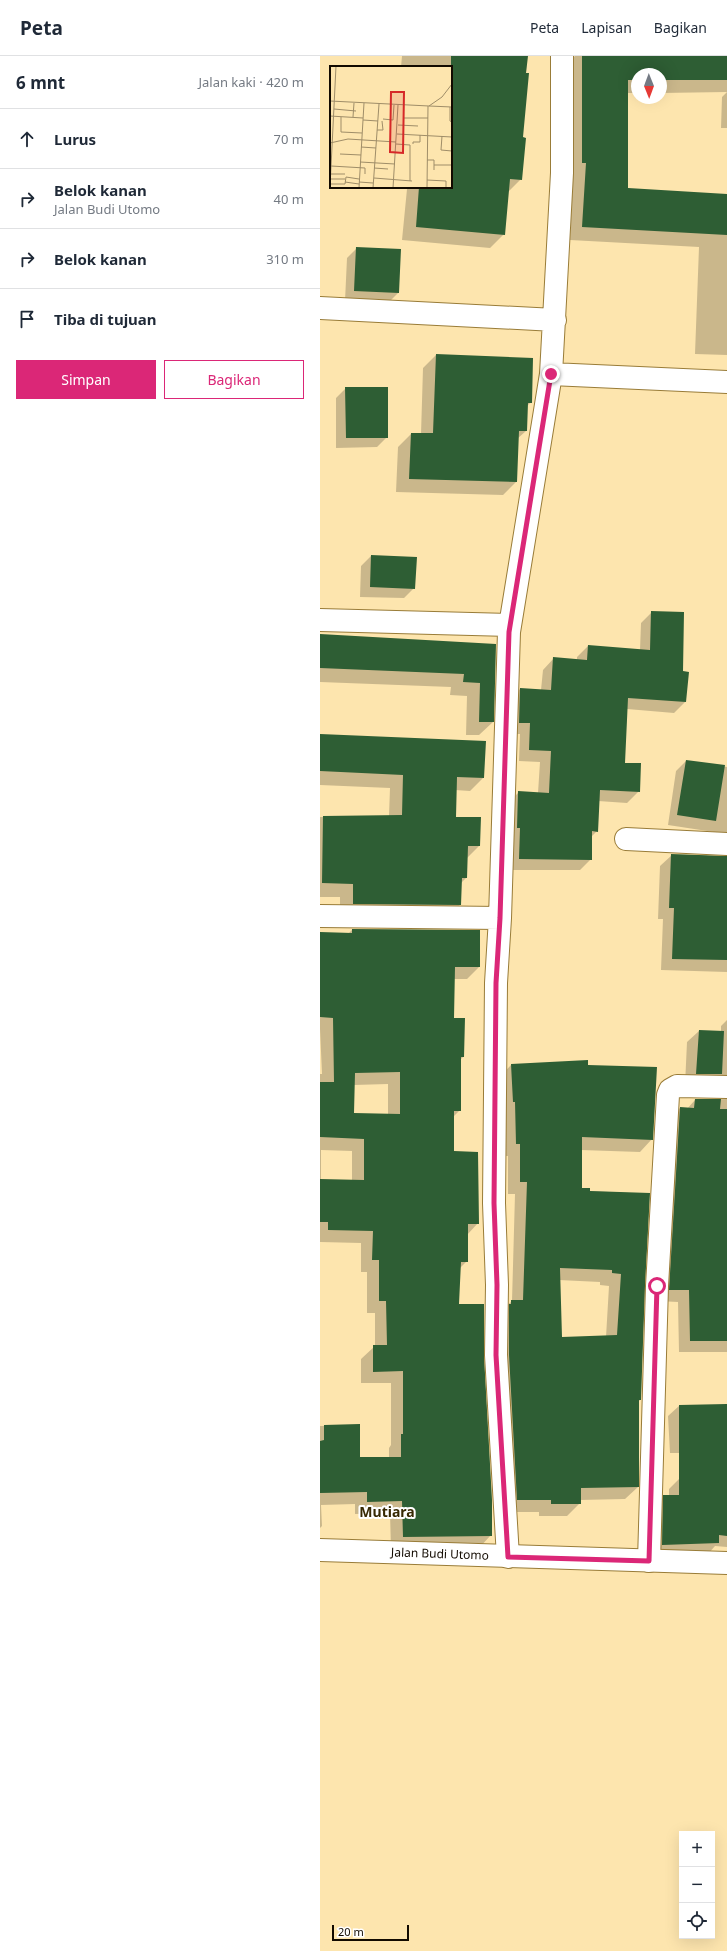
<!DOCTYPE html>
<html lang="id">
<meta charset="utf-8">
<style>
:root{--surface:#fff;--page:#f2f2f3;--text:#1f2937;--muted:#747a83;--line:#e0e1e3;--accent:#db2777}
body{margin:0;font-family:"Noto Sans",sans-serif;background:var(--page);color:var(--text)}
.controls{position:absolute;right:12px;bottom:12px;display:grid;overflow:hidden;border-radius:0px;box-shadow:0 4px 16px #0002}
.controls button{width:36px;height:36px;display:grid;place-items:center;padding:0;border:0;border-bottom:1px solid var(--line);background:var(--surface);color:var(--text);font:20px sans-serif}
.compass{position:absolute;left:311px;top:12px;width:36px;height:36px;border-radius:50%;background:var(--surface);box-shadow:0 4px 16px #0002;rotate:179deg}
.scale{position:absolute;left:12px;bottom:10px;width:77px;box-sizing:border-box;padding-left:4px;border:2px solid #120a00;border-top:0;font-size:11px;line-height:14px;white-space:nowrap;color:#120a00;-webkit-text-stroke:3px #fff;paint-order:stroke}
.stop{position:absolute;width:12px;height:12px;margin:-9px;border:3px solid #db2777;border-radius:50%;background:#fff}
.stop.end{background:#db2777;border-color:#fff;box-shadow:0 1px 4px #0008}
.list{margin:0;padding:0;list-style:none}
h2{display:flex;justify-content:space-between;align-items:center;height:52px;margin:0;padding:0 16px;font-size:17px}
h2 small{font-size:13px;font-weight:400;color:var(--muted)}
.list li{display:grid;grid-template-columns:26px 1fr auto;gap:12px;align-items:center;box-sizing:border-box;height:60px;padding:0 16px;border-top:1px solid var(--line)}
.list b{display:block;font-size:15px;white-space:nowrap}
.list p{margin:0;font-size:13px;white-space:nowrap;color:var(--muted)}
.list em{font-size:13px;font-style:normal;color:var(--muted)}
.actions{display:flex;gap:8px;padding:12px 16px}
.actions a{flex:1;padding:9px 0;border:1px solid var(--accent);border-radius:0px;text-align:center;font-size:14px;color:var(--accent)}
.actions .main{background:var(--accent);color:#fff}
.icon{flex:none;width:22px;height:22px;fill:none;stroke:currentColor;stroke-width:2;stroke-linecap:round;stroke-linejoin:round}
.map{position:relative;flex:none;width:407px;height:1895px;overflow:hidden}
header{display:flex;align-items:center;gap:24px;box-sizing:border-box;height:56px;padding:0 20px;background:var(--surface);border-bottom:1px solid var(--line)}
header strong{font-size:19px}
nav{display:flex;gap:22px;margin-inline-start:auto;font-size:14px}
main{display:flex}
aside{flex:1;background:var(--surface)}
.map>svg:first-child{display:block}
</style>
<header>
<strong>Peta</strong>
<nav><a>Peta</a><a>Lapisan</a><a>Bagikan</a></nav>
</header>
<main>
<aside>
<h2>6 mnt<small>Jalan kaki · 420 m</small></h2>
<ul class="list">
<li><svg class="icon" aria-label="ahead" viewBox="0 0 24 24"><path d="M12 20V5M6 11l6-6 6 6"/></svg><div><b>Lurus</b></div><em>70 m</em></li>
<li><svg class="icon" aria-label="right" viewBox="0 0 24 24"><path d="M7 20v-9h11M14 6l5 5-5 5"/></svg><div><b>Belok kanan</b><p>Jalan Budi Utomo</p></div><em>40 m</em></li>
<li><svg class="icon" aria-label="right" viewBox="0 0 24 24"><path d="M7 20v-9h11M14 6l5 5-5 5"/></svg><div><b>Belok kanan</b></div><em>310 m</em></li>
<li><svg class="icon" aria-label="arrive" viewBox="0 0 24 24"><path d="M6 21V4h12l-3 4 3 4H6"/></svg><div><b>Tiba di tujuan</b></div></li>
</ul>
<div class="actions"><a class="main">Simpan</a><a>Bagikan</a></div>
</aside>
<div class="map">
<svg width="407" height="1895" viewBox="0 0 407 1895">
<rect width="100%" height="100%" fill="#fde5ae"/>
<path fill="#0003" fill-rule="evenodd" d="M 82,0 L 207,0 L 202,82 L 201,123 L 187,137 L 184,178 L 170,192 L 82,184 L 87,133 L 89,131 L 131,131 L 131,11 L 81,11 Z
M 255,0 L 407,0 L 407,72 L 401,72 L 402,41 L 407,36 L 341,37 L 341,18 L 317,18 L 317,37 L 307,37 L 307,133 L 407,139 L 407,299 L 375,298 L 379,191 L 250,184 L 253,120 L 249,120 L 249,6 Z
M 37,192 L 80,194 L 78,237 L 68,247 L 25,245 L 27,202 Z
M 116,299 L 211,346 L 207,350 L 206,375 L 197,383 L 196,426 L 183,439 L 76,436 L 78,391 L 91,378 L 101,378 L 103,312 Z
M 26,332 L 67,381 L 57,391 L 16,392 L 16,342 Z
M 51,500 L 94,532 L 84,542 L 40,541 L 41,510 Z
M 332,556 L 362,616 L 365,646 L 354,657 L 307,653 L 304,708 L 319,735 L 307,747 L 278,745 L 277,775 L 271,781 L 271,803 L 260,814 L 189,814 L 187,748 L 199,736 L 218,737 L 220,706 L 199,705 L 200,678 L 188,678 L 189,645 L 200,633 L 221,634 L 223,614 L 234,602 L 257,604 L 257,601 L 268,590 L 320,594 L 321,567 Z
M 0,580 L 175,589 L 173,666 L 159,679 L 146,679 L 147,640 L 130,639 L 131,631 L 0,626 Z
M 0,679 L 163,722 L 150,735 L 135,734 L 135,762 L 159,790 L 147,802 L 146,822 L 141,827 L 140,849 L 127,862 L 20,861 L 20,841 L 0,841 L 0,761 L 69,760 L 70,732 L 0,729 Z
M 366,705 L 407,711 L 407,778 L 348,769 L 356,715 Z
M 352,799 L 407,801 L 407,916 L 341,914 L 343,863 L 338,863 L 340,810 Z
M 32,874 L 159,911 L 147,923 L 134,923 L 133,963 L 143,1001 L 140,1004 L 140,1054 L 133,1061 L 133,1096 L 158,1167 L 147,1179 L 147,1205 L 139,1213 L 138,1249 L 163,1300 L 171,1479 L 159,1492 L 71,1493 L 70,1457 L 35,1458 L 35,1448 L 1,1449 L 2,1470 L 0,1472 L 0,1370 L 39,1369 L 40,1402 L 69,1402 L 69,1392 L 71,1389 L 71,1327 L 41,1327 L 41,1303 L 55,1290 L 55,1257 L 47,1257 L 47,1216 L 41,1216 L 41,1187 L 0,1186 L 0,1018 L 2,1018 L 0,973 L 0,877 L 28,878 ZM 68,1028 L 68,1059 L 33,1058 L 34,1029 ZM 1,1094 L 32,1095 L 32,1124 L 1,1124 Z
M 407,964 L 407,1038 L 365,1029 L 367,986 L 379,975 L 401,976 L 401,970 Z
M 191,1009 L 267,1010 L 332,1083 L 320,1096 L 261,1094 L 261,1133 L 269,1135 L 329,1138 L 320,1344 L 318,1346 L 318,1431 L 305,1443 L 260,1444 L 260,1447 L 247,1460 L 219,1460 L 219,1456 L 185,1456 L 179,1257 L 192,1245 L 195,1138 L 188,1138 L 188,1100 L 184,1100 L 179,1022 ZM 239,1224 L 280,1226 L 280,1229 L 289,1230 L 286,1281 L 241,1282 Z
M 407,1043 L 407,1296 L 359,1296 L 358,1246 L 338,1245 L 349,1064 L 360,1052 L 367,1053 L 375,1044 Z
M 407,1349 L 407,1397 L 350,1397 L 348,1360 L 359,1350 Z
M 360,1422 L 407,1424 L 407,1491 L 395,1490 L 388,1498 L 331,1499 L 333,1451 L 344,1440 L 349,1440 L 349,1433 Z"/>
<path fill="#2e5e34" fill-rule="evenodd" d="M 131,0 L 208,0 L 206,17 L 209,17 L 203,81 L 206,82 L 202,124 L 190,123 L 185,179 L 96,171 L 99,131 L 131,131 Z
M 262,0 L 407,0 L 407,24 L 341,24 L 341,18 L 317,18 L 317,24 L 308,24 L 308,132 L 407,138 L 407,179 L 262,171 L 266,107 L 262,107 Z
M 36,191 L 81,193 L 79,237 L 34,235 Z
M 116,298 L 213,302 L 212,347 L 208,347 L 207,375 L 199,375 L 197,426 L 89,423 L 91,377 L 113,377 Z
M 25,331 L 68,331 L 68,382 L 26,382 Z
M 51,499 L 97,501 L 95,533 L 50,531 Z
M 331,555 L 364,556 L 363,615 L 369,616 L 366,646 L 308,642 L 305,707 L 321,707 L 320,736 L 280,734 L 278,776 L 272,775 L 272,804 L 199,803 L 200,772 L 197,772 L 198,735 L 229,737 L 231,695 L 209,694 L 210,667 L 199,667 L 200,632 L 231,634 L 233,601 L 267,604 L 268,589 L 330,594 Z
M 0,578 L 176,588 L 174,666 L 159,666 L 160,627 L 143,626 L 144,618 L 0,612 Z
M 0,678 L 166,685 L 164,722 L 137,721 L 136,761 L 161,761 L 160,790 L 148,790 L 147,822 L 142,822 L 141,849 L 33,848 L 33,828 L 2,827 L 3,760 L 82,759 L 83,719 L 0,715 Z
M 366,704 L 405,709 L 396,765 L 357,759 Z
M 351,798 L 407,800 L 407,904 L 352,903 L 354,852 L 349,852 Z
M 32,873 L 160,874 L 160,911 L 135,911 L 134,962 L 145,962 L 144,1001 L 141,1001 L 141,1055 L 134,1055 L 134,1095 L 158,1096 L 159,1168 L 148,1168 L 148,1206 L 141,1206 L 139,1248 L 164,1248 L 164,1300 L 172,1444 L 172,1480 L 83,1481 L 82,1445 L 47,1446 L 47,1436 L 0,1437 L 0,1385 L 4,1384 L 4,1369 L 40,1368 L 40,1401 L 81,1401 L 81,1378 L 83,1378 L 83,1315 L 53,1316 L 53,1289 L 67,1289 L 66,1245 L 59,1245 L 59,1204 L 52,1204 L 53,1175 L 8,1174 L 8,1166 L 0,1166 L 0,1123 L 44,1124 L 44,1083 L 0,1081 L 0,1026 L 14,1026 L 13,962 L 0,961 L 0,876 L 32,877 ZM 80,1016 L 80,1058 L 34,1057 L 35,1017 Z
M 379,974 L 404,975 L 402,1018 L 376,1018 Z
M 268,1004 L 268,1009 L 337,1011 L 333,1084 L 262,1081 L 262,1132 L 270,1132 L 270,1135 L 330,1137 L 325,1229 L 321,1344 L 319,1344 L 319,1431 L 261,1432 L 261,1448 L 231,1448 L 231,1444 L 197,1444 L 189,1299 L 189,1248 L 191,1248 L 191,1244 L 203,1244 L 207,1126 L 200,1126 L 200,1088 L 196,1088 L 195,1046 L 193,1046 L 191,1008 ZM 240,1212 L 292,1214 L 292,1217 L 301,1218 L 297,1279 L 242,1281 Z
M 375,1043 L 401,1043 L 400,1053 L 407,1053 L 407,1285 L 370,1285 L 369,1234 L 349,1234 L 360,1051 L 374,1052 Z
M 407,1348 L 407,1480 L 399,1479 L 399,1487 L 342,1489 L 343,1439 L 359,1439 L 359,1349 Z"/>
<g fill="none" stroke-linecap="round" stroke-linejoin="round">
<g stroke="#997c38" stroke-width="24">
<path id="minor" d="M 0,252 L 235,264
M 231,318 L 407,326
M 0,564 L 190,569
M 306,783 L 407,788
M 0,860 L 180,862
M 188,1501 L 176,1299 L 177,1229 L 174,1147 L 176,927 L 180,862 L 189,576 L 231,318 L 242,117 L 242,0
M 329,1505 L 337,1230 L 348,1039 L 350,1034 L 357,1030 L 407,1031"/>
</g>
<g stroke="#997c38" stroke-width="24">
<path id="tertiary" d="M 0,1494 L 407,1507"/>
</g>
<use href="#minor" stroke="#fff" stroke-width="22"/>
<use href="#tertiary" stroke="#fff" stroke-width="22"/>
</g>
<g fill="none" stroke-linecap="round" stroke-linejoin="round">
<path stroke="#db2777" stroke-width="5" d="M 231,318 L 189,576 L 180,862 L 176,927 L 174,1147 L 177,1229 L 176,1299 L 188,1501 L 329,1505 L 337,1230"/>
</g>
<g text-anchor="middle" stroke-width="4" stroke-linejoin="round" paint-order="stroke">
<g font-size="12" fill="#120a00" stroke="#fff">
<text transform="translate(120 1498) rotate(2)" y="4">Jalan Budi Utomo</text>
</g>
<g font-size="14" font-weight="bold" fill="#372903" stroke="#fff">
<text x="67" y="1461">Mutiara</text>
</g>
</g>
<g transform="translate(10 10)">
<rect width="122" height="122" fill="#fde5ae"/>
<path fill="none" stroke="#9f8d68" stroke-width="1" d="M 0,35 L 99,40 L 112,31 L 122,18M 99,40 L 122,41M 120,41 L 120,55 L 122,56M 4,43 L 26,45M 0,50 L 33,52M 11,51 L 11,66 L 32,67M 23,51 L 24,37M 74,52 L 98,52M 53,53 L 63,54 L 64,39M 33,54 L 48,55M 68,59 L 88,60M 47,64 L 53,64 L 52,55M 67,68 L 122,71M 112,70 L 111,84 L 122,85M 0,77 L 18,73 L 66,76M 66,78 L 80,79 L 80,115M 83,78 L 83,76 L 90,76 L 90,69M 31,81 L 46,82M 10,88 L 31,89M 97,94 L 104,94 L 104,104M 30,96 L 65,98M 104,99 L 122,99M 1,100 L 35,102 L 35,108M 44,102 L 58,103M 1,108 L 15,108M 44,112 L 82,115M 0,113 L 15,113M 97,114 L 116,115 L 116,121M 15,116 L 29,118M 29,116 L 43,117M 0,118 L 15,118 L 16,111 L 29,113M 0,121 L 6,0M 29,122 L 34,37M 43,122 L 49,38M 63,122 L 68,39M 97,122 L 98,40"/>
<path fill="#d62828" fill-opacity="0.15" stroke="#d62828" stroke-width="2" d="M 61,26 L 74,26 L 73,87 L 60,86 Z"/>
<rect width="122" height="122" fill="none" stroke="#120a00" stroke-width="2"/>
</g>
</svg>
<div class="controls">
<button>+</button>
<button>−</button>
<button><svg class="icon" aria-label="locate" viewBox="0 0 24 24"><circle cx="12" cy="12" r="6"/><path d="M12 2v4M12 18v4M2 12h4M18 12h4"/></svg></button>
</div>
<svg class="compass" viewBox="-18 -18 36 36"><path d="M0-13l5 13h-10z" fill="#e53935"/><path d="M0 13l5-13h-10z" fill="#747a83"/></svg>
<div class="scale">20 m</div>
<div class="stop" style="left:337px;top:1230px"></div>
<div class="stop end" style="left:231px;top:318px"></div>
</div>
</main>
